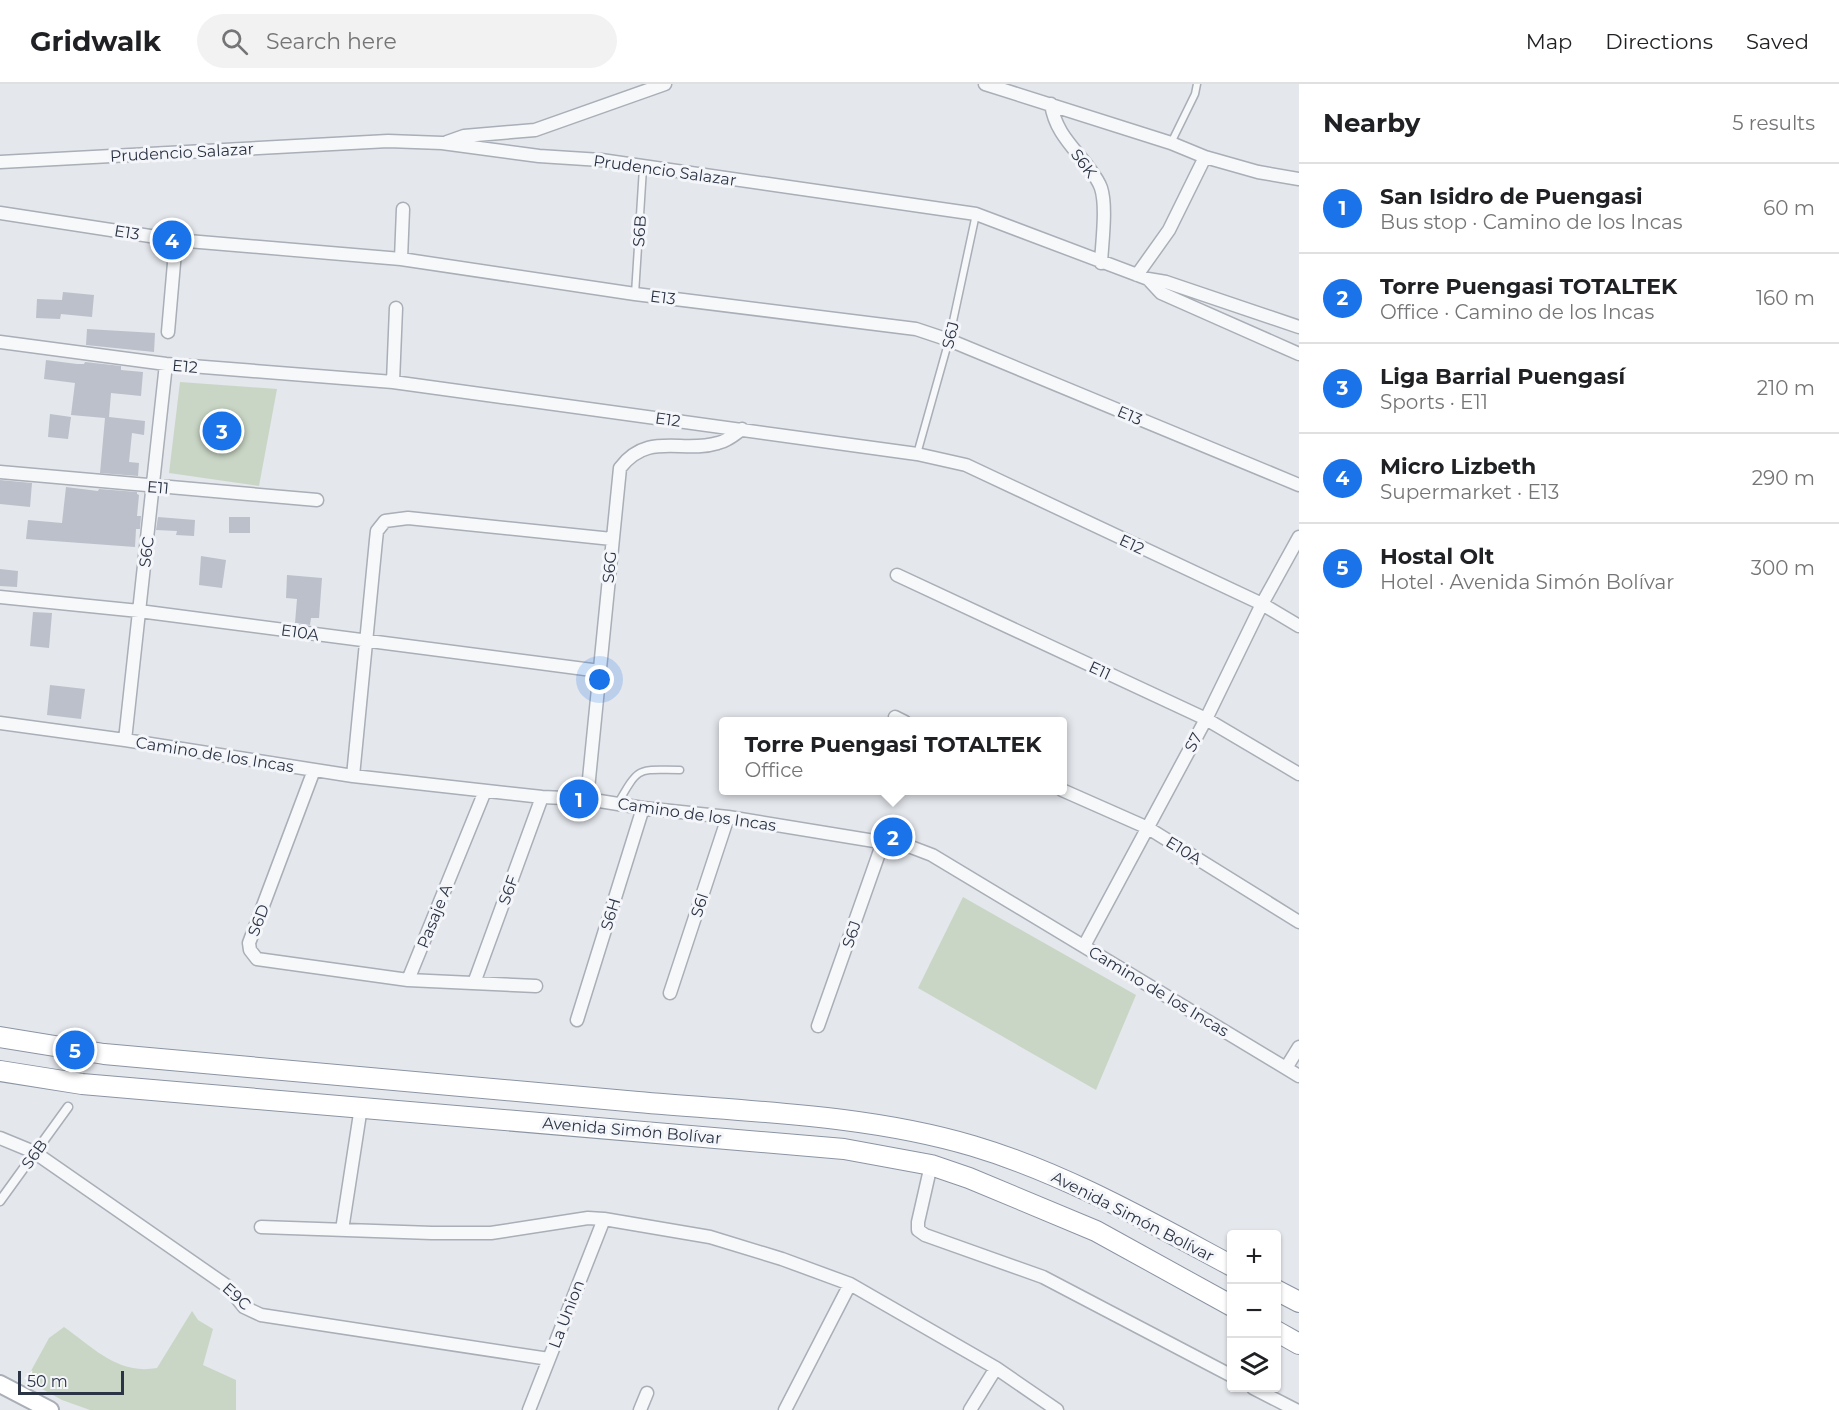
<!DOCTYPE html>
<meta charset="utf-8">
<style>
:root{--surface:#fff;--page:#f2f2f2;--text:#202124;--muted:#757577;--line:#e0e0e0;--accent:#1a73e8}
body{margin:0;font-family:Montserrat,sans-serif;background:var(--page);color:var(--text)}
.controls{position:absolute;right:18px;bottom:18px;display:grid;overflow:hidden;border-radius:6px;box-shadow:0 2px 4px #0004}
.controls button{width:54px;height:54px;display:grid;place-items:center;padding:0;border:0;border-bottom:2px solid var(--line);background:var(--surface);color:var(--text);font:30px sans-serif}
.scale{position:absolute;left:18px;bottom:15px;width:106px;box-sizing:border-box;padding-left:6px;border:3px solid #2b3445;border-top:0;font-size:16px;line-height:21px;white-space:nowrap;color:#2b3445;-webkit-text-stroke:4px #f4f6f9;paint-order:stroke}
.you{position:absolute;left:600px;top:596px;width:21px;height:21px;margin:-15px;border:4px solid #fff;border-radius:50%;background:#1a73e8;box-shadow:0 0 0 9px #1a73e833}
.badge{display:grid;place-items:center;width:39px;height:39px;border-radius:50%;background:var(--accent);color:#fff;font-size:20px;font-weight:700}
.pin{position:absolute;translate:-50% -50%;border:3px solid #fff;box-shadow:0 2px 6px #0006}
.popup{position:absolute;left:719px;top:633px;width:348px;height:78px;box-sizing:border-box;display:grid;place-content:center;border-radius:6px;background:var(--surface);filter:drop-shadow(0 2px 4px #0005);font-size:20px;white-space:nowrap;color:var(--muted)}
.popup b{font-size:22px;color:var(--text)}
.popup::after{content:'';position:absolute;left:50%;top:100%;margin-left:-12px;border:12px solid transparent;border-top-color:var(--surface)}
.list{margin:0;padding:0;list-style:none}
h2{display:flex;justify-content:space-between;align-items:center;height:78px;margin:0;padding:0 24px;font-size:26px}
h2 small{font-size:20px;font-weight:400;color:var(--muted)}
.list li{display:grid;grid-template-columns:39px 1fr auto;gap:18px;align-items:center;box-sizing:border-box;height:90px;padding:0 24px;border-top:2px solid var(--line)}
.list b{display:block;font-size:22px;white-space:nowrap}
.list p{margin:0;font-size:20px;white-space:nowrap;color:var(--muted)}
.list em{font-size:20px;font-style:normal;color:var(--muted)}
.icon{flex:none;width:33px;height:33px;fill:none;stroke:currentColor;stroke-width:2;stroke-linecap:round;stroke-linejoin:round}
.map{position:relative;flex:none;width:1299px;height:1326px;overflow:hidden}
header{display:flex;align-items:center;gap:36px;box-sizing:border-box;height:84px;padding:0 30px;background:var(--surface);border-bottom:2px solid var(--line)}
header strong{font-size:28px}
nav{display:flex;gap:33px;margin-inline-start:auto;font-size:21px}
.search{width:420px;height:54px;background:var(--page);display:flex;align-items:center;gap:15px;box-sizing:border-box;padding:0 21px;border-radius:33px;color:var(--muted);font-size:22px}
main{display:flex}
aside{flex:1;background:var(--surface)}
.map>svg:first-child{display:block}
</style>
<header>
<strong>Gridwalk</strong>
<div class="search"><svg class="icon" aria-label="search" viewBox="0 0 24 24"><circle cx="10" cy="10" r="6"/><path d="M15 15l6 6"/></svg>Search here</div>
<nav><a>Map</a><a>Directions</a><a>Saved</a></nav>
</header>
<main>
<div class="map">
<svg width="1299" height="1326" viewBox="0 0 1299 1326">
<rect width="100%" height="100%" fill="#e4e7ec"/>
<path fill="#c9d6c5" d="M 180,298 L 277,305 L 259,402 L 169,389 Z
M 963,813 L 1136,911 L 1096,1006 L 918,904 Z
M 192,1227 L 198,1236 L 213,1245 L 203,1281 L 236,1296 L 236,1326 L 90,1326 L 62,1316 L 26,1296 L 49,1254 L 64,1243 C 94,1264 118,1291 157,1284 Z"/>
<path fill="#bbc0ca" d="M 63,208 L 94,211 L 92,233 L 61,230 L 60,235 L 36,234 L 37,215 L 62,216 Z
M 87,245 L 155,249 L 154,268 L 86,261 Z
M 46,276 L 77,280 L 84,280 L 85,278 L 121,282 L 121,286 L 143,288 L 141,312 L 111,309 L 109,333 L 145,337 L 144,351 L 132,349 L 129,378 L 139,379 L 138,392 L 100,389 L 105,334 L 71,331 L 75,299 L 44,295 Z
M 50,330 L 71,333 L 68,355 L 48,353 Z
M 0,396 L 32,399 L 30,423 L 0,420 Z
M 66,403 L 98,407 L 99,405 L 137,408 L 137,410 L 139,411 L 137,432 L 141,432 L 140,445 L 136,445 L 135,463 L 26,455 L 28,436 L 62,439 Z
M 158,433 L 195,436 L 194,452 L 176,451 L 177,447 L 156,446 Z
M 229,433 L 250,433 L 250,449 L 229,449 Z
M 201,472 L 226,476 L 222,504 L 199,501 Z
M 0,485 L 18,487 L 17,503 L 0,502 Z
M 287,491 L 322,494 L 319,534 L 311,534 L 310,541 L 295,539 L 297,515 L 286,514 Z
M 33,528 L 52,529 L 49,564 L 30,562 Z
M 50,601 L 85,605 L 81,635 L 47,631 Z"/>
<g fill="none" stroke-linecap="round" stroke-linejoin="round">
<g stroke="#a9aeb7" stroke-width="9">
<path id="service" d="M 1171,59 L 1195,10 L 1197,0
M 635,210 L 643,84
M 917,370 L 949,256 L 976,130
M 618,719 C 640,681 637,686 680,686"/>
</g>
<g stroke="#a9aeb7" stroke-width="11">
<path id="pedestrian" d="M 0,1117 L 68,1023"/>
</g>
<g stroke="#a9aeb7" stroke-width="15">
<path id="minor" d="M 985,0 L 1171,59 L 1205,73 L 1258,88 L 1299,95
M 1051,20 C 1055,46 1070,60 1086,80 C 1091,87 1098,95 1101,104 C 1107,122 1102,159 1101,179
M 447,58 L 464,52 L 535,46 L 665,0
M 0,78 L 388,57 L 442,59 L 539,72 L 601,76 L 976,130 L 1148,195 L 1161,209 L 1299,270
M 0,129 L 176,156 L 401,175 L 635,210 L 916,245 L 949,256 L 1299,401
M 401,175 L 403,125
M 1137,191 L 1169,146 L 1205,73
M 1148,195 L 1166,198 L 1299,243
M 168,248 L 176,156
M 0,258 L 166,280 L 393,298 L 917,370 L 966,381 L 1262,520 L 1299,542
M 393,298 L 396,224
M 0,388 L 317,416
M 897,491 L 1206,635 L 1299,690
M 0,513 L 139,527 L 600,587
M 895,633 L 905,638
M 0,639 L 125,656 L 353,692 L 542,713 L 587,715 L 643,724 L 728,733 L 911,763 L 932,771 L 1299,992
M 125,656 L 166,280
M 314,686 L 249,859 L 250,866 L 257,875 L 408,896 L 536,902
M 353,692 L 376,456 L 377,447 L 385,437 L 408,434 L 612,455
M 1062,706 L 1148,744 L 1299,838
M 587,715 L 620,384 C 648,347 682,370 718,359 C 727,357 734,351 742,345
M 1084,862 L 1206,635 L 1262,520 L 1299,453
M 408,896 L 485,707
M 474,899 L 542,713
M 670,909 L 728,733
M 577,936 L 643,724
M 818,942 L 883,758
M 1286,984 L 1299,963
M 0,1054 L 34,1068 L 227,1202 L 244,1223 L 261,1231 L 549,1275
M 931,1081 L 918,1138 L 918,1146 L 925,1151 L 1043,1193 L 1232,1292
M 261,1143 L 432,1149 L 491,1149 L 588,1134 L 604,1135 L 710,1153 L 782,1175 L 850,1200 L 996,1284 L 1057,1326
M 342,1146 L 361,1023
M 1253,1304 L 1296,1326
M 529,1326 L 604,1135
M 640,1326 L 647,1309
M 785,1326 L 850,1200
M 970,1326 L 996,1284"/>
</g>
<g stroke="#a9aeb7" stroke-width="20">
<path id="secondary" d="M 0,1300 L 50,1326"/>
</g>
<g stroke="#8b94a3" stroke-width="22">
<path id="trunk" d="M 0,953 L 104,970 C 282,986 460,1002 638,1018 C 749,1028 865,1030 973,1062 C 1064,1089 1148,1137 1232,1182
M 0,987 L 82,1000 L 844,1065 L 931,1081 L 969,1094 L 1096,1147 L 1232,1222
M 1276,1206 L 1299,1218
M 1276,1247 L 1299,1260"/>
</g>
<use href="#service" stroke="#f7f8fa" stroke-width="6"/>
<use href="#pedestrian" stroke="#f7f8fa" stroke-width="8"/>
<use href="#minor" stroke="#f7f8fa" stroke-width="12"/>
<use href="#secondary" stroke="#fff" stroke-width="16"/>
<use href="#trunk" stroke="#fff" stroke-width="20"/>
</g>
<g text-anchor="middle" stroke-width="6" stroke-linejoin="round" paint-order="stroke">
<g font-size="16" fill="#2b3445" stroke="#f4f6f9">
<text transform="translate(182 68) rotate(-3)" y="6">Prudencio Salazar</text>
<text transform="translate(1084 79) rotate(53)" y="6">S6K</text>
<text transform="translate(665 86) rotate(8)" y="6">Prudencio Salazar</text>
<text transform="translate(639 147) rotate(-86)" y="6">S6B</text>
<text transform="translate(127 148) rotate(9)" y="6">E13</text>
<text transform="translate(663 213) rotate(7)" y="6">E13</text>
<text transform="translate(950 251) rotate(-76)" y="6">S6J</text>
<text transform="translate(185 282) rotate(5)" y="6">E12</text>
<text transform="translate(1130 331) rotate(23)" y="6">E13</text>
<text transform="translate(668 335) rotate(8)" y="6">E12</text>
<text transform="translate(158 403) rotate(5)" y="6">E11</text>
<text transform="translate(1132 460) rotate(25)" y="6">E12</text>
<text transform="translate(146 468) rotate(-83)" y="6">S6C</text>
<text transform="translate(609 483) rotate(-85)" y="6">S6G</text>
<text transform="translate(300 548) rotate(8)" y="6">E10A</text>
<text transform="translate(1100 586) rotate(25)" y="6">E11</text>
<text transform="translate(1193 658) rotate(-62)" y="6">S7</text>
<text transform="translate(215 670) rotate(9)" y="6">Camino de los Incas</text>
<text transform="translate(697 730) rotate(8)" y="6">Camino de los Incas</text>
<text transform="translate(1184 766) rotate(32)" y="6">E10A</text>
<text transform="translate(508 806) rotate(-70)" y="6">S6F</text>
<text transform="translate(699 821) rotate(-72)" y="6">S6I</text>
<text transform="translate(610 830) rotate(-73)" y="6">S6H</text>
<text transform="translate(434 832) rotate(-68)" y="6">Pasaje A</text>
<text transform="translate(258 836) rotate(-69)" y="6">S6D</text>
<text transform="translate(851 850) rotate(-71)" y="6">S6J</text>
<text transform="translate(1159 907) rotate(31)" y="6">Camino de los Incas</text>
<text transform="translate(632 1046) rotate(5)" y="6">Avenida Simón Bolívar</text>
<text transform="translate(34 1070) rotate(-54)" y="6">S6B</text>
<text transform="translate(1133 1132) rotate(27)" y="6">Avenida Simón Bolívar</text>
<text transform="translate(237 1212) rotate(42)" y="6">E9C</text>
<text transform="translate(566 1230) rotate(-69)" y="6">La Union</text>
</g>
</g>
</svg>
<div class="controls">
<button>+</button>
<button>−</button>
<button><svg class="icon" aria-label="layers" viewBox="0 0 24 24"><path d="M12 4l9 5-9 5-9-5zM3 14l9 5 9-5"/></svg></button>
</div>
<div class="scale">50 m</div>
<div class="you"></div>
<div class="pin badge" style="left:579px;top:715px">1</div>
<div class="pin badge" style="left:893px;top:753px">2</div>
<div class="popup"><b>Torre Puengasi TOTALTEK</b>Office</div>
<div class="pin badge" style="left:222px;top:347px">3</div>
<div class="pin badge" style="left:172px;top:156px">4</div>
<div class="pin badge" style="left:75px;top:966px">5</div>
</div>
<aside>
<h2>Nearby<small>5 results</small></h2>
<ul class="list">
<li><span class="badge">1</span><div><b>San Isidro de Puengasi</b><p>Bus stop · Camino de los Incas</p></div><em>60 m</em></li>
<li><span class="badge">2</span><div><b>Torre Puengasi TOTALTEK</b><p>Office · Camino de los Incas</p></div><em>160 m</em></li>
<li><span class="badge">3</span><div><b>Liga Barrial Puengasí</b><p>Sports · E11</p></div><em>210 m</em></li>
<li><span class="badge">4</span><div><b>Micro Lizbeth</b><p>Supermarket · E13</p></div><em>290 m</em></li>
<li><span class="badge">5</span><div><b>Hostal Olt</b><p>Hotel · Avenida Simón Bolívar</p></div><em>300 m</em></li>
</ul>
</aside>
</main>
